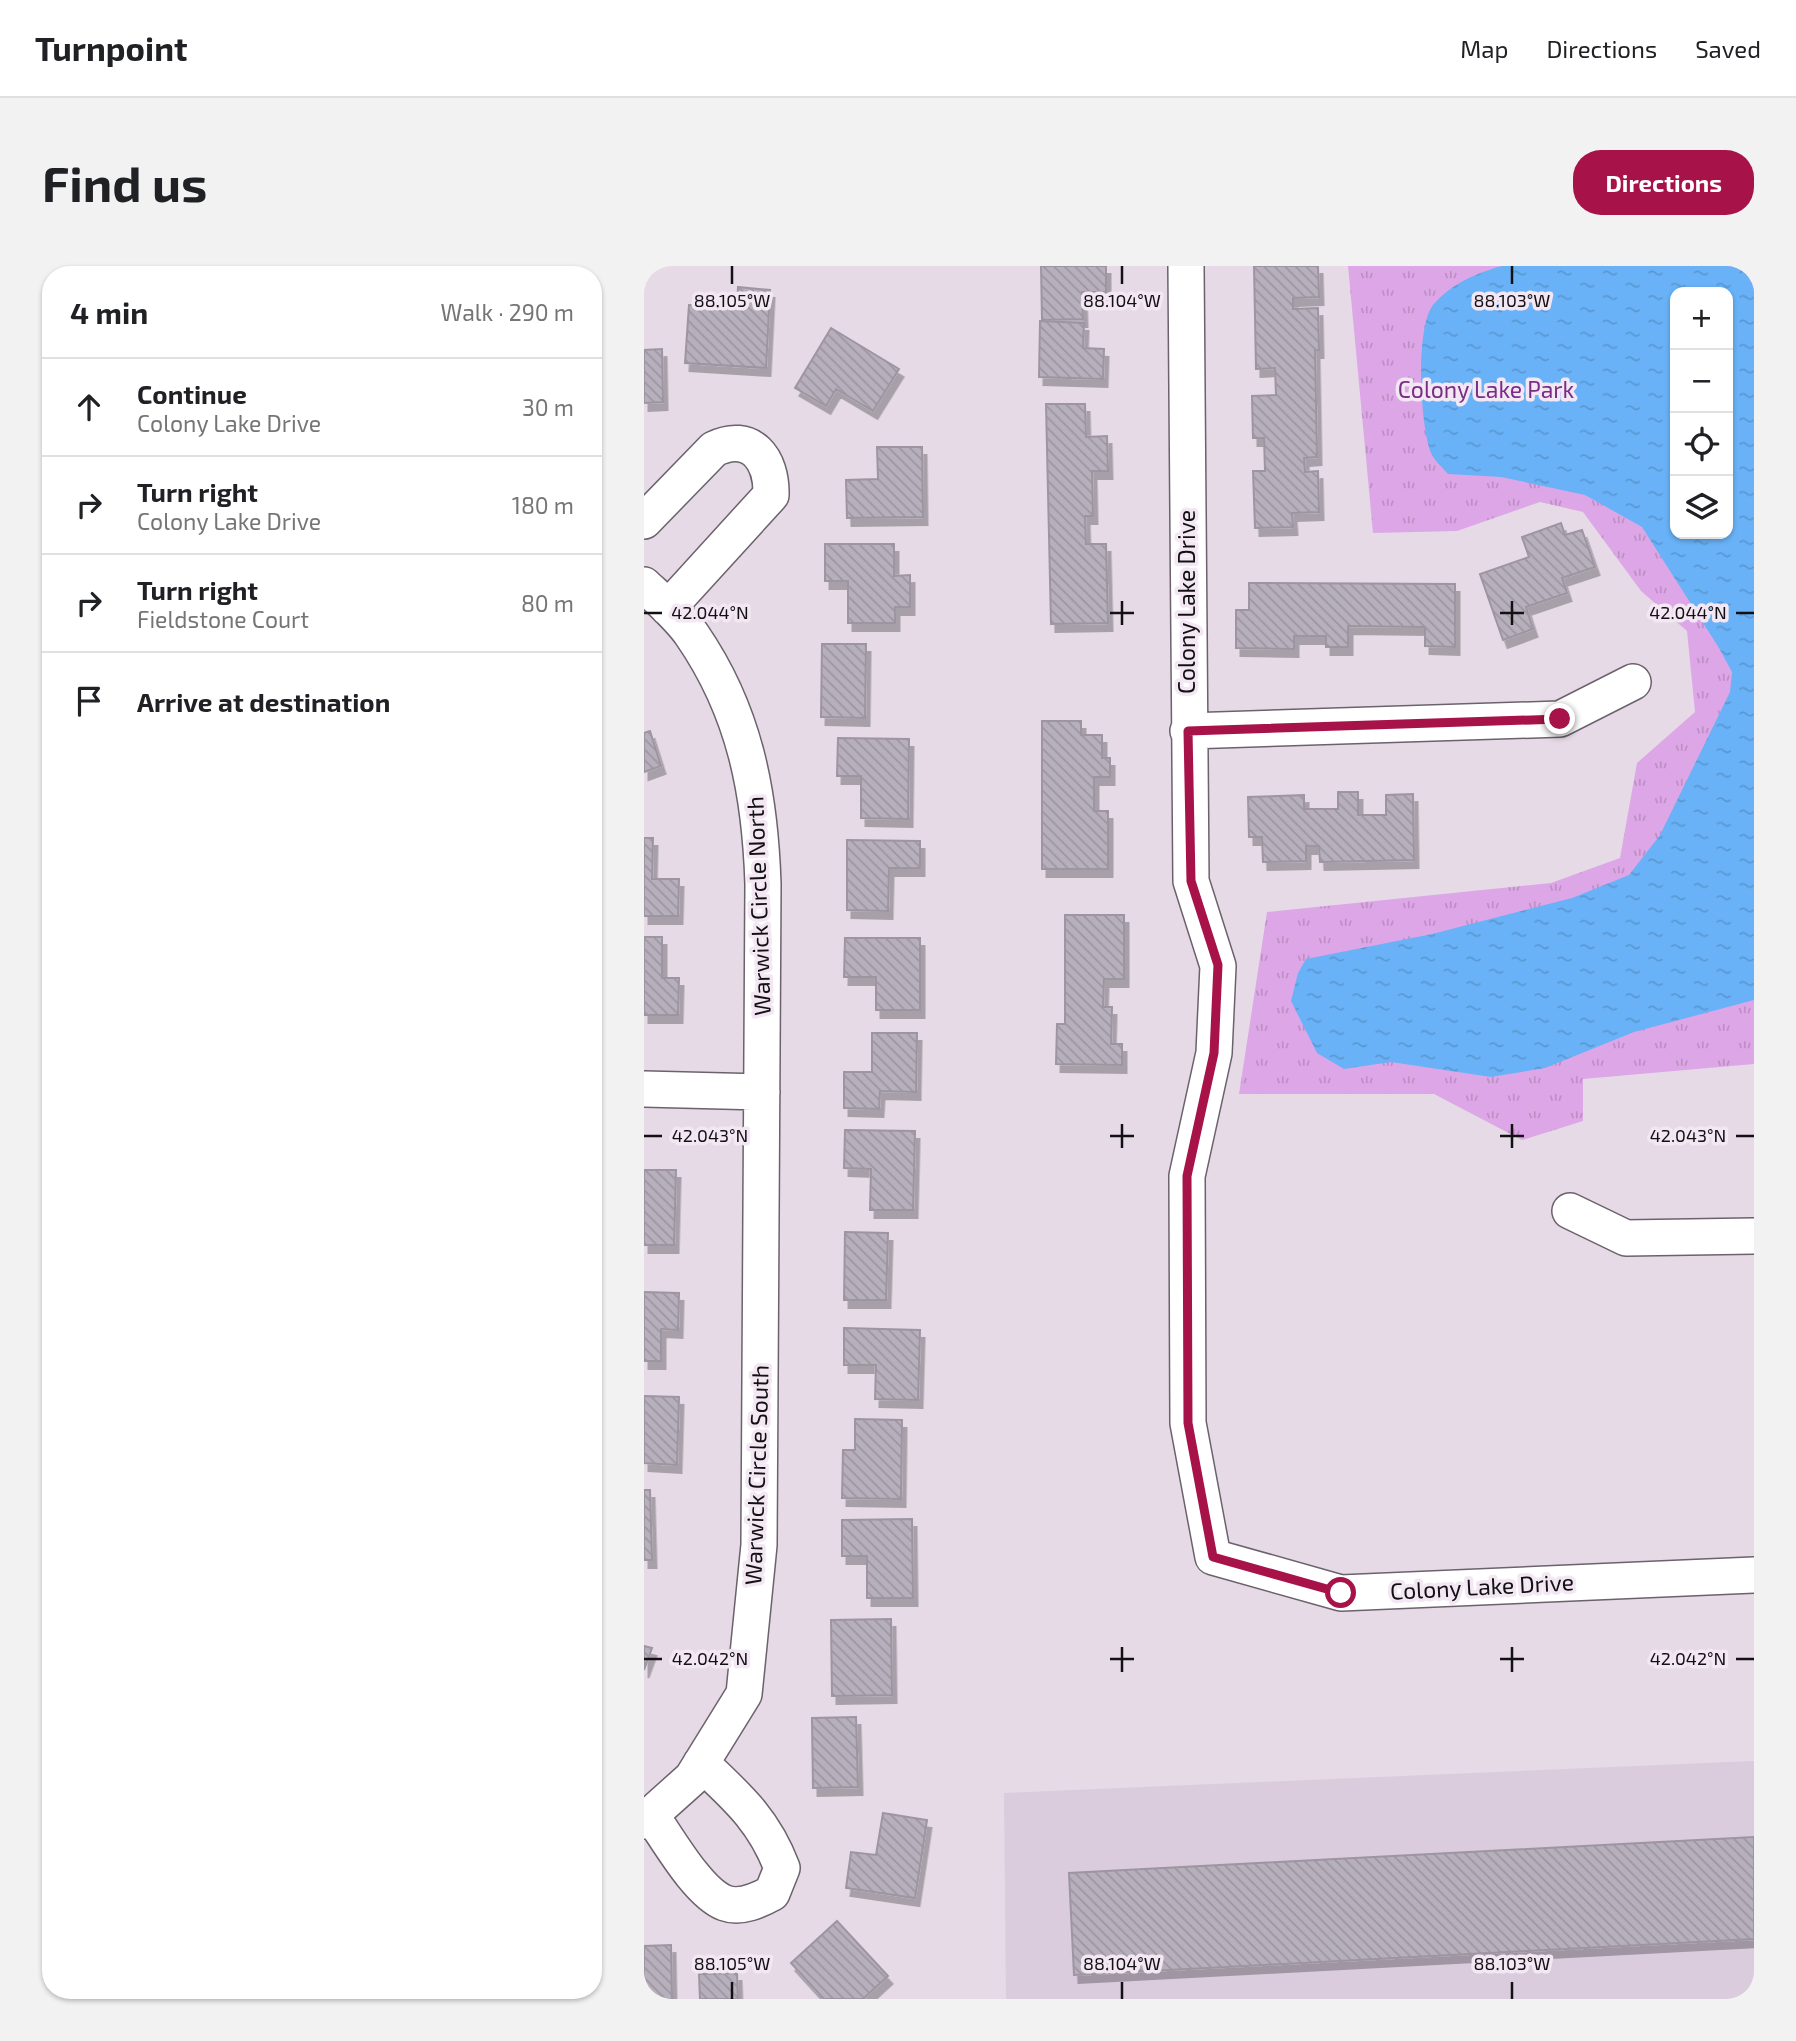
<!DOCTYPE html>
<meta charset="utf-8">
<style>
:root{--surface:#fff;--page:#f2f2f2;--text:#202124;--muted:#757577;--line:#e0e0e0;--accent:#a71348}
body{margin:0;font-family:"Exo 2",sans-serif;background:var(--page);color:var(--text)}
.controls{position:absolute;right:21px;top:21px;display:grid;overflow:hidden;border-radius:14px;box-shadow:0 2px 5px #0004}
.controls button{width:63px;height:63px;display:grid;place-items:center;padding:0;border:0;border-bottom:2px solid var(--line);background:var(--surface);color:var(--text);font:35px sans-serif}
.stop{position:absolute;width:21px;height:21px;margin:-16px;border:5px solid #a71348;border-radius:50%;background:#fff}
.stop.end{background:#a71348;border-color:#fff;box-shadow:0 2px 7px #0008}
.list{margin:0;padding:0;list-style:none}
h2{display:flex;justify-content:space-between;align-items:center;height:91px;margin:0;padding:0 28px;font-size:30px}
h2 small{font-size:23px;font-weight:400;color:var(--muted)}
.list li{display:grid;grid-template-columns:46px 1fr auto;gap:21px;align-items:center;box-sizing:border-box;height:98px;padding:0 28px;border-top:2px solid var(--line)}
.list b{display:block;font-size:26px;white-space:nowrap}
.list p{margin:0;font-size:23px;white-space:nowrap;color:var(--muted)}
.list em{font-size:23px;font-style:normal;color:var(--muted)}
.icon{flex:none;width:38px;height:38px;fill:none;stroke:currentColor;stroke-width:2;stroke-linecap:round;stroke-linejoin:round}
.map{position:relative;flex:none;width:1110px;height:1733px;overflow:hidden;border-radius:28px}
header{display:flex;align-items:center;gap:42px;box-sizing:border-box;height:98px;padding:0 35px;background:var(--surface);border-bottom:2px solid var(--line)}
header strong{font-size:33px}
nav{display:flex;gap:38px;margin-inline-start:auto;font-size:24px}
.intro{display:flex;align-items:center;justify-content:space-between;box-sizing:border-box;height:168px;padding:0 42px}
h1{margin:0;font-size:49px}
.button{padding:18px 32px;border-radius:28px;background:var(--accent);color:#fff;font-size:24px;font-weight:700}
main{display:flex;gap:42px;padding:0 42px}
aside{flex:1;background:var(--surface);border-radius:28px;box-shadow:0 2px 5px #0004}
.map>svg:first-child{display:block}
</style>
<header>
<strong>Turnpoint</strong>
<nav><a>Map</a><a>Directions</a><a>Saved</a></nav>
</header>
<div class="intro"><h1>Find us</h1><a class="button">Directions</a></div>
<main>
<aside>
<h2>4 min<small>Walk · 290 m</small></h2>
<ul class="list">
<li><svg class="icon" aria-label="ahead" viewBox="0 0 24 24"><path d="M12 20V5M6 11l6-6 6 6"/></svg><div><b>Continue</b><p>Colony Lake Drive</p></div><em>30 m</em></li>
<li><svg class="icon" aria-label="right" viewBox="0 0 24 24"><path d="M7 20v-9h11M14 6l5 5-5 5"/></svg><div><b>Turn right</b><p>Colony Lake Drive</p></div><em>180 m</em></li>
<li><svg class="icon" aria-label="right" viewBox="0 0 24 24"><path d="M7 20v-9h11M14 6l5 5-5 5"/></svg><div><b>Turn right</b><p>Fieldstone Court</p></div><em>80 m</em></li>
<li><svg class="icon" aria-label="arrive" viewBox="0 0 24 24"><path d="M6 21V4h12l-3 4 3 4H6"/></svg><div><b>Arrive at destination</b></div></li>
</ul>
</aside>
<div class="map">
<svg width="1110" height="1733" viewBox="0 0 1110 1733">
<defs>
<pattern id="park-tufts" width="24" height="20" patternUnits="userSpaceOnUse" patternTransform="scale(1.75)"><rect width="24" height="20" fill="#dda7e7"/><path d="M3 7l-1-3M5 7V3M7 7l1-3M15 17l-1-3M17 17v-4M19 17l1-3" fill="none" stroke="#bd8fc5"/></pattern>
<pattern id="water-ripples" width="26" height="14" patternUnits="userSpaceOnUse" patternTransform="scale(1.75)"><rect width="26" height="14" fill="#69b2f7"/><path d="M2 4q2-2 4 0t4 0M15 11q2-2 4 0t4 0" fill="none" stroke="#5a98d3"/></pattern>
<pattern id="building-back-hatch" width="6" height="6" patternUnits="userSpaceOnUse" patternTransform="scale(1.75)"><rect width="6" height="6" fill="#b7b0bc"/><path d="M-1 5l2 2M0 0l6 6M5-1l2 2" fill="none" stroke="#9c96a1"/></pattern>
<filter id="shadow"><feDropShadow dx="4.5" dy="8" stdDeviation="0" flood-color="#0004"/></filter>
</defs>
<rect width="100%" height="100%" fill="#e5dae6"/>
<path fill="#dacbdd" d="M 1110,1495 L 1110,1733 L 362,1733 L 360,1527 Z"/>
<path fill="url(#park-tufts)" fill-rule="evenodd" d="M 704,0 L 1110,0 L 1110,798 L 939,813 L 939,855 L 878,874 L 790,828 L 595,828 L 623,646 L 907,617 L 976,592 L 993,497 L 1051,446 L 1043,365 L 997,325 L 939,246 L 896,236 L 813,265 L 729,267 ZM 1031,26 L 1084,26 L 1084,268 L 1031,268 Z"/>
<path fill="url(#water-ripples)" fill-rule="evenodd" d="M 858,0 L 1110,0 L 1110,734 L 990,766 L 901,802 L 847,811 L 747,796 L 700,803 L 673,787 L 647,735 L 654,707 L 662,693 L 788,668 L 928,632 L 985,609 L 1016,569 L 1086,426 L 1088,406 L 1075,382 L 998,261 L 941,229 L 857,211 L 804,208 C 799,202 790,194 787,187 C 776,160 771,62 789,39 C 807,18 832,7 858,0 ZM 1031,26 L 1084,26 L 1084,268 L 1031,268 Z"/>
<path fill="url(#building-back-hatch)" stroke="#9d96a2" stroke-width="2" filter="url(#shadow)" d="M 397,0 L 462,0 L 462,26 L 438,26 L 439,53 L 398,54 Z
M 610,0 L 674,0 L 675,31 L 649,32 L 649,43 L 674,42 L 675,84 L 671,84 L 673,191 L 660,192 L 661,206 L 674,205 L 675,246 L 648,247 L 649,261 L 611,262 L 609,205 L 621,205 L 620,172 L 609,172 L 608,130 L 632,129 L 631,102 L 612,103 Z
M 94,21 L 126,24 L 122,102 L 41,97 L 45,39 L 93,41 Z
M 396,55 L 440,57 L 439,82 L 460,83 L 459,113 L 395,111 Z
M 187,62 L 255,103 L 229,145 L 192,123 L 182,140 L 151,122 Z
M 18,83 L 19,136 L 0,137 L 0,84 Z
M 402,138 L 441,138 L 442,171 L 463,170 L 464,205 L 448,205 L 449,250 L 441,250 L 442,278 L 462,278 L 464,357 L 407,358 Z
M 233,181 L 278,181 L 279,251 L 203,252 L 202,214 L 234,213 Z
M 917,257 L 921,269 L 938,264 L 951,301 L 918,312 L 923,327 L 882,341 L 889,363 L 859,374 L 836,308 L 885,291 L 878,271 Z
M 181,278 L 250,278 L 250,310 L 266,309 L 266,341 L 251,341 L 251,357 L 204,357 L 204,315 L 181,315 Z
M 605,317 L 811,318 L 811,381 L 781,380 L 781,361 L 704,360 L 704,381 L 682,381 L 682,370 L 650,370 L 650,383 L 592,382 L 592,344 L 605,344 Z
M 178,378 L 222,378 L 221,452 L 177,451 Z
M 398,455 L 437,455 L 437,469 L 458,469 L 458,492 L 466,492 L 466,511 L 450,511 L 450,545 L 464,545 L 464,603 L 398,603 Z
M 6,465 L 17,500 L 0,506 L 0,467 Z
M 194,472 L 265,473 L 264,553 L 217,552 L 217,510 L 193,510 Z
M 694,526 L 714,526 L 714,549 L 742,549 L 742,529 L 769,528 L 770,594 L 676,596 L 675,580 L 662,580 L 662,595 L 619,596 L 618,571 L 605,571 L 604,531 L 660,529 L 660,543 L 694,543 Z
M 0,572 L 9,572 L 8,613 L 35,613 L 34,650 L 0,650 Z
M 203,574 L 276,575 L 276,602 L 245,602 L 244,645 L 203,644 Z
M 421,649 L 480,649 L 480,713 L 460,713 L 459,741 L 468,741 L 467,778 L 478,778 L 478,799 L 412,798 L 413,758 L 421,758 Z
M 0,671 L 18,671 L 18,712 L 35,712 L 34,749 L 0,749 Z
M 201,672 L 276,672 L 276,744 L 232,744 L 232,711 L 200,711 Z
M 228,767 L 273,767 L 272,826 L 236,825 L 235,843 L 200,842 L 200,806 L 228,806 Z
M 201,864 L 271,865 L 269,944 L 226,944 L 227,903 L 200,902 Z
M 0,904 L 32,904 L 30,979 L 0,979 Z
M 201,966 L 244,967 L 242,1034 L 200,1034 Z
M 0,1026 L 35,1027 L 34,1064 L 17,1063 L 17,1095 L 0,1095 Z
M 200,1062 L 276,1064 L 274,1134 L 231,1133 L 232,1099 L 200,1099 Z
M 0,1130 L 35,1131 L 33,1199 L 0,1197 Z
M 211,1153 L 258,1154 L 257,1233 L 198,1232 L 199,1184 L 211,1184 Z
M 0,1224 L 6,1224 L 8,1294 L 0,1294 Z
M 268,1253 L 269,1332 L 223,1332 L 223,1290 L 198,1290 L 198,1254 Z
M 247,1353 L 248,1429 L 188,1430 L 187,1354 Z
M 0,1380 L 8,1382 L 0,1404 Z
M 212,1451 L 214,1521 L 169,1522 L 168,1452 Z
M 239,1547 L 283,1554 L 271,1632 L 202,1622 L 207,1586 L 232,1589 Z
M 1110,1571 L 1110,1673 L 430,1709 L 425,1607 Z
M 193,1655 L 244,1710 L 219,1733 L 180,1733 L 147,1697 Z
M 27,1679 L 28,1733 L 0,1733 L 0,1680 Z
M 93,1707 L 94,1733 L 56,1733 L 55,1708 Z"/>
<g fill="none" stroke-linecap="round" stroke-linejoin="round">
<g stroke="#6b626d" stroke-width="38">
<path id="minor" d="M 542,0 L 547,615 L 574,700 L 570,787 L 543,910 L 544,1157 L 569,1291 L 697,1327 L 1110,1309
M 0,255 L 70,183 C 107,165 128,193 127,229 L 24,342
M 0,319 C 16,334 35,350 48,369 C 101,446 116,527 119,618 L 115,1279 L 100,1428 L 48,1512 L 0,1555
M 544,465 L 916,453 L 989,416
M 0,823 L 118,826
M 926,945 L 982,972 L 1110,970
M 7,1549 C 24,1573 54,1627 81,1637 C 97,1643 115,1634 128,1627 L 138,1602 C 120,1554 93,1531 57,1497"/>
</g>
<use href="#minor" stroke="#fff" stroke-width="35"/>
</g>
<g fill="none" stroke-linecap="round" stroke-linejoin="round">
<path stroke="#a71348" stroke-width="9" d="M 697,1327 L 569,1291 L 544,1157 L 543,910 L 570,787 L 574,699 L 547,615 L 544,465 L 916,453"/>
</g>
<path fill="none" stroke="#131014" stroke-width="2.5" d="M 88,0 L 88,18M 478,0 L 478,18M 868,0 L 868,18M 478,335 L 478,359M 868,335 L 868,359M 0,347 L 18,347M 466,347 L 490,347M 856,347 L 880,347M 1092,347 L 1110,347M 478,858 L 478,882M 868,858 L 868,882M 0,870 L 18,870M 466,870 L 490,870M 856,870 L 880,870M 1092,870 L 1110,870M 478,1381 L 478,1406M 868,1381 L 868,1406M 0,1393 L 18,1393M 466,1393 L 490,1393M 856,1393 L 880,1393M 1092,1393 L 1110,1393M 88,1716 L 88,1733M 478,1716 L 478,1733M 868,1716 L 868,1733"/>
<g text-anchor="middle" stroke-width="7" stroke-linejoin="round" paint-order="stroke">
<g font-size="23" fill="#792e86" stroke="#f2e7f3">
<text x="842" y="132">Colony Lake Park</text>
</g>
<g font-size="23" fill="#131014" stroke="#f2e7f3">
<text transform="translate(543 336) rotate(-90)" y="8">Colony Lake Drive</text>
<text transform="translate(115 640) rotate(-92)" y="8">Warwick Circle North</text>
<text transform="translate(113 1209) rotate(-88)" y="8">Warwick Circle South</text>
<text transform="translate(838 1321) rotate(-3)" y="8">Colony Lake Drive</text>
</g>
</g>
<g font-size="18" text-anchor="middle" fill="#131014" stroke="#f2e7f3" stroke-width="7" stroke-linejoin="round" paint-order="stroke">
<text x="88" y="41">88.105°W</text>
<text x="478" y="41">88.104°W</text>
<text x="868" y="41">88.103°W</text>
<text x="66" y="353">42.044°N</text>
<text x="1044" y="353">42.044°N</text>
<text x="66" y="876">42.043°N</text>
<text x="1044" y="876">42.043°N</text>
<text x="66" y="1399">42.042°N</text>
<text x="1044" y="1399">42.042°N</text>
<text x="88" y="1704">88.105°W</text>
<text x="478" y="1704">88.104°W</text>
<text x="868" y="1704">88.103°W</text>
</g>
</svg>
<div class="controls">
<button>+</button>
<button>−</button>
<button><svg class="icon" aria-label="locate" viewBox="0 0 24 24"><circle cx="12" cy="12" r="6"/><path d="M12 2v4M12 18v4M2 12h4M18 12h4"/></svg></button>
<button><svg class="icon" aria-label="layers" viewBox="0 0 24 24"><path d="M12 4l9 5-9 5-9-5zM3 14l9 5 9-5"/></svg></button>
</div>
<div class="stop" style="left:697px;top:1327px"></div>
<div class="stop end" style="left:916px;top:453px"></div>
</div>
</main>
